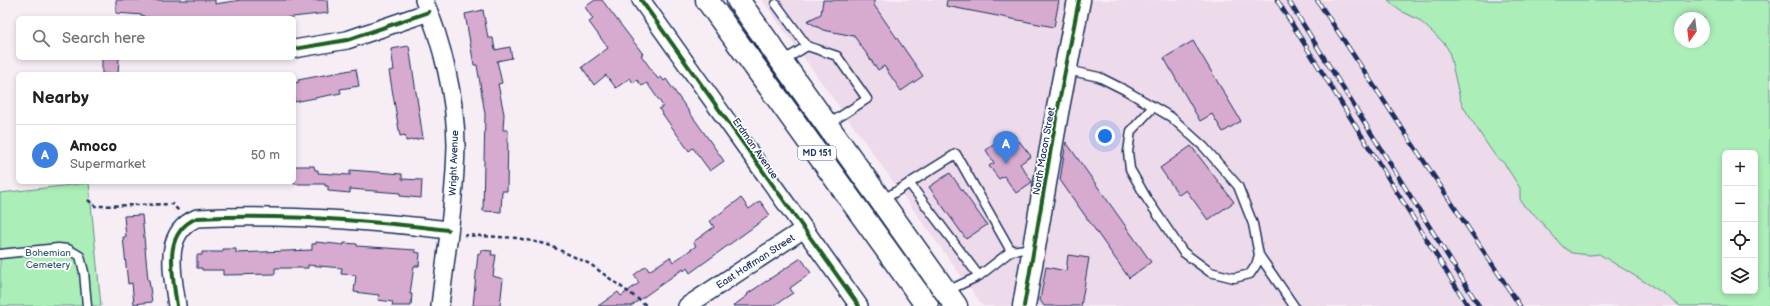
<!DOCTYPE html>
<meta charset="utf-8">
<style>
:root{--surface:#fff;--page:#f6f6f6;--text:#222;--muted:#767676;--line:#e0e0e0;--accent:#7c3aed}
body{margin:0;font-family:"Balsamiq Sans",sans-serif;background:var(--page);color:var(--text)}
.controls{position:absolute;right:12px;bottom:12px;display:grid;overflow:hidden;border-radius:6px;box-shadow:0 2px 6px #0003}
.controls button{width:36px;height:36px;display:grid;place-items:center;padding:0;border:0;border-bottom:1px solid var(--line);background:var(--surface);color:var(--text);font:20px sans-serif}
.compass{position:absolute;left:1674px;top:12px;width:36px;height:36px;border-radius:50%;background:var(--surface);box-shadow:0 2px 6px #0003;rotate:194deg}
.you{position:absolute;left:1105px;top:136px;width:14px;height:14px;margin:-10px;border:3px solid #fff;border-radius:50%;background:#1a73e8;box-shadow:0 0 0 6px #1a73e833}
.badge{display:grid;place-items:center;width:26px;height:26px;border-radius:50%;background:var(--accent);color:#fff;font-size:13px;font-weight:700}
.pin{position:absolute;translate:-50% -33px;filter:drop-shadow(0 1px 2px #0008)}
.pin::after{content:'';position:absolute;top:21px;width:14px;height:12px;background:inherit;clip-path:polygon(0 0,100% 0,50% 100%)}
.list{margin:0;padding:0;list-style:none}
h2{display:flex;justify-content:space-between;align-items:center;height:52px;margin:0;padding:0 16px;font-size:17px}
h2 small{font-size:13px;font-weight:400;color:var(--muted)}
.list li{display:grid;grid-template-columns:26px 1fr auto;gap:12px;align-items:center;box-sizing:border-box;height:60px;padding:0 16px;border-top:1px solid var(--line)}
.list b{display:block;font-size:15px;white-space:nowrap}
.list p{margin:0;font-size:13px;white-space:nowrap;color:var(--muted)}
.list em{font-size:13px;font-style:normal;color:var(--muted)}
.icon{flex:none;width:22px;height:22px;fill:none;stroke:currentColor;stroke-width:2;stroke-linecap:round;stroke-linejoin:round}
.map{position:relative;flex:none;width:1770px;height:306px;overflow:hidden}
.search{position:absolute;background:var(--surface);box-shadow:0 2px 6px #0003;left:16px;top:16px;width:280px;height:44px;display:flex;align-items:center;gap:10px;box-sizing:border-box;padding:0 14px;border-radius:6px;color:var(--muted);font-size:15px}
.panel{position:absolute;background:var(--surface);box-shadow:0 2px 6px #0003;left:16px;top:72px;width:280px;height:112px;border-radius:6px}
.map>svg:first-child{display:block}
</style>
<div class="map">
<svg width="1770" height="306" viewBox="0 0 1770 306">
<rect width="100%" height="100%" fill="#f7eef5"/>
<filter id="ink" filterUnits="userSpaceOnUse"><feTurbulence type="fractalNoise" baseFrequency=".025" numOctaves="2"/><feDisplacementMap in="SourceGraphic" scale="8" xChannelSelector="R" yChannelSelector="G"/><feConvolveMatrix kernelMatrix="1 2 1 2 8 2 1 2 1" color-interpolation-filters="sRGB"/></filter>
<g filter="url(#ink)">
<path fill="#eddaea" fill-rule="evenodd" d="M 762,0 L 1770,0 L 1770,306 L 983,306 ZM 1680,18 L 1704,18 L 1704,42 L 1680,42 ZM 1725,153 L 1755,153 L 1755,291 L 1725,291 Z"/>
<path fill="#abeeb8" stroke="#638e8b" fill-rule="evenodd" d="M 1388,0 L 1770,0 L 1770,306 L 1680,306 L 1663,293 L 1599,254 L 1590,255 L 1572,253 L 1563,247 L 1534,214 L 1524,206 L 1520,199 L 1520,188 L 1504,163 L 1496,157 L 1485,141 L 1464,108 L 1460,99 L 1449,51 L 1444,43 L 1419,20 L 1399,10 ZM 1680,18 L 1704,18 L 1704,42 L 1680,42 ZM 1725,153 L 1755,153 L 1755,291 L 1725,291 Z
M 89,183 L 101,306 L 0,306 L 0,193 Z"/>
<path fill="#d6abcf" stroke="#1b2f5e" d="M 116,0 L 215,0 L 215,4 L 241,0 L 327,0 L 328,13 L 284,18 L 155,18 L 143,17 L 143,15 L 116,13 Z
M 595,0 L 602,0 L 643,54 L 641,55 L 658,79 L 661,77 L 664,81 L 666,79 L 724,161 L 710,171 L 693,148 L 689,151 L 659,109 L 663,106 L 647,83 L 642,86 L 637,80 L 633,83 L 630,78 L 616,88 L 606,75 L 594,85 L 582,67 L 608,48 L 589,22 L 593,19 L 585,7 Z
M 823,0 L 874,0 L 874,5 L 923,76 L 901,91 L 884,66 L 878,70 L 854,36 L 823,30 L 807,21 L 821,14 Z
M 947,0 L 1059,0 L 1054,27 L 946,6 Z
M 483,10 L 488,38 L 493,38 L 495,50 L 510,47 L 512,58 L 497,61 L 502,83 L 498,84 L 504,114 L 503,130 L 508,130 L 507,191 L 502,191 L 501,212 L 483,211 L 485,114 L 477,65 L 474,65 L 465,14 Z
M 1193,41 L 1241,121 L 1223,132 L 1212,114 L 1200,121 L 1164,58 Z
M 409,46 L 423,138 L 406,141 L 405,135 L 400,136 L 389,71 L 394,70 L 391,49 Z
M 102,58 L 119,58 L 118,74 L 102,74 Z
M 356,69 L 359,86 L 340,89 L 341,93 L 294,102 L 294,83 L 299,82 L 298,80 Z
M 1002,139 L 1009,149 L 1019,141 L 1031,156 L 1020,164 L 1032,182 L 1016,193 L 1004,176 L 999,179 L 989,166 L 994,163 L 986,150 Z
M 1066,142 L 1151,262 L 1129,278 L 1060,180 Z
M 1191,146 L 1234,202 L 1208,220 L 1186,190 L 1179,195 L 1160,168 Z
M 294,166 L 314,166 L 315,170 L 318,170 L 318,173 L 350,175 L 350,170 L 402,174 L 402,179 L 422,180 L 421,198 L 400,196 L 400,193 L 350,189 L 350,193 L 328,191 L 328,186 L 325,186 L 325,184 L 294,184 Z
M 950,173 L 987,225 L 966,239 L 929,187 Z
M 741,198 L 749,209 L 760,201 L 770,215 L 690,273 L 687,268 L 684,271 L 683,269 L 631,306 L 598,306 L 618,292 L 621,296 L 639,283 L 634,275 L 646,266 L 649,271 L 670,257 L 673,262 L 696,246 L 693,242 L 714,227 L 710,221 Z
M 142,215 L 148,280 L 149,280 L 152,302 L 134,304 L 132,283 L 128,284 L 123,237 L 126,237 L 124,216 Z
M 316,242 L 344,245 L 344,243 L 357,244 L 357,246 L 416,250 L 415,252 L 420,253 L 419,266 L 414,266 L 410,294 L 412,294 L 411,306 L 392,306 L 393,302 L 378,300 L 379,295 L 354,292 L 356,275 L 341,274 L 342,268 L 308,265 L 308,268 L 275,268 L 275,274 L 223,275 L 223,270 L 202,270 L 202,268 L 197,268 L 197,255 L 202,255 L 202,252 L 223,252 L 223,249 L 236,249 L 236,253 L 312,250 L 312,244 L 316,244 Z
M 481,250 L 492,251 L 491,255 L 496,255 L 493,276 L 503,279 L 500,306 L 473,306 L 478,253 L 480,254 Z
M 1068,255 L 1089,258 L 1081,306 L 1044,306 L 1040,300 L 1046,267 L 1066,271 Z
M 801,258 L 811,273 L 790,288 L 793,293 L 773,306 L 733,306 L 748,295 L 747,294 Z"/>
<g fill="none" stroke-linecap="round" stroke-linejoin="round">
<g stroke="#1b2f5e" stroke-width="11">
<path id="lane" d="M 776,4 L 807,46
M 783,61 L 807,46 L 837,56 L 867,99 L 827,125
M 1067,70 L 1099,77 L 1125,90 L 1171,117 L 1204,147 L 1238,186 L 1253,224 L 1259,255 L 1256,265 L 1250,274 L 1234,278 L 1210,272 L 1183,252 L 1147,199 L 1130,169 L 1128,152 L 1131,131 L 1153,107
M 909,183 L 979,276 L 947,291
M 881,201 L 956,154 L 1011,251 L 1032,248
M 0,254 L 58,248 L 68,249 L 80,256 L 84,272 L 87,306
M 1259,255 L 1294,306
M 979,276 L 1011,251"/>
</g>
<g stroke="#1b2f5e" stroke-width="20">
<path id="street" d="M 424,0 C 442,41 456,100 456,145 C 455,199 446,253 440,306
M 641,0 L 859,306
M 294,49 L 347,40 L 429,12
M 177,306 C 173,275 161,233 197,218 C 281,214 366,220 448,230
M 687,306 L 804,229"/>
</g>
<g stroke="#1b2f5e" stroke-width="25">
<path id="secondary" d="M 1024,306 L 1057,113 L 1079,0"/>
</g>
<g stroke="#1b2f5e" stroke-width="25">
<path id="primary" d="M 707,0 L 927,306
M 738,0 L 956,306"/>
</g>
<path stroke="#1b2f5e" stroke-width="2.5" stroke-dasharray="4 3" stroke-linecap="butt" d="M 88,200 L 95,206 L 101,206 L 172,204 L 179,211
M 464,235 L 517,238 L 546,244 L 590,264 L 646,305"/>
<use href="#lane" stroke="#fff" stroke-width="8"/>
<use href="#street" stroke="#fff" stroke-width="17"/>
<use href="#secondary" stroke="#fff" stroke-width="22"/>
<use href="#primary" stroke="#fff" stroke-width="22"/>
<g stroke="#1b2f5e" stroke-width="4.5">
<path id="rail" d="M 1277,0 L 1468,306
M 1288,0 L 1479,306
M 1317,0 L 1520,306"/>
</g>
<use href="#rail" stroke="#fff" stroke-width="3" stroke-dasharray="9" stroke-linecap="butt"/>
<g stroke="#fff" stroke-width="6">
<path id="cycleway" d="M 641,0 L 859,306
M 294,49 L 347,40 L 429,12
M 177,306 C 173,275 161,233 197,218 C 281,214 366,220 448,230
M 1024,306 L 1057,113 L 1079,0"/>
</g>
<use href="#cycleway" stroke="#1b5e20" stroke-width="4"/>
</g>
</g>
<g text-anchor="middle" stroke-width="3.5" stroke-linejoin="round" paint-order="stroke">
<rect fill="#fff" stroke="#5f6d8e" stroke-width="1" x="798" y="146" width="38" height="14" rx="3"/>
<g font-size="9" font-weight="bold" fill="#1b2f5e">
<text x="817" y="156">MD 151</text>
</g>
<g font-size="10" fill="#1b2f5e" stroke="#fff">
<text transform="translate(756 148) rotate(55)" y="4">Erdman Avenue</text>
<text transform="translate(1043 151) rotate(-80)" y="4">North Macon Street</text>
<text transform="translate(453 163) rotate(-88)" y="4">Wright Avenue</text>
<text transform="translate(755 261) rotate(-33)" y="4">East Hoffman Street</text>
</g>
<g font-size="10" fill="#3f5f74" stroke="#fff">
<text x="48" y="256">Bohemian<tspan x="48" dy="12">Cemetery</tspan></text>
</g>
</g>
</svg>
<div class="controls">
<button>+</button>
<button>−</button>
<button><svg class="icon" aria-label="locate" viewBox="0 0 24 24"><circle cx="12" cy="12" r="6"/><path d="M12 2v4M12 18v4M2 12h4M18 12h4"/></svg></button>
<button><svg class="icon" aria-label="layers" viewBox="0 0 24 24"><path d="M12 4l9 5-9 5-9-5zM3 14l9 5 9-5"/></svg></button>
</div>
<svg class="compass" viewBox="-18 -18 36 36"><path d="M0-13l5 13h-10z" fill="#e53935"/><path d="M0 13l5-13h-10z" fill="#767676"/></svg>
<div class="you"></div>
<div class="pin badge" style="left:1006px;top:164px;background:#3f7fe0">A</div>
<div class="search"><svg class="icon" aria-label="search" viewBox="0 0 24 24"><circle cx="10" cy="10" r="6"/><path d="M15 15l6 6"/></svg>Search here</div>
<section class="panel">
<h2>Nearby<small></small></h2>
<ul class="list">
<li><span class="badge" style="background:#3f7fe0">A</span><div><b>Amoco</b><p>Supermarket</p></div><em>50 m</em></li>
</ul>
</section>
</div>
